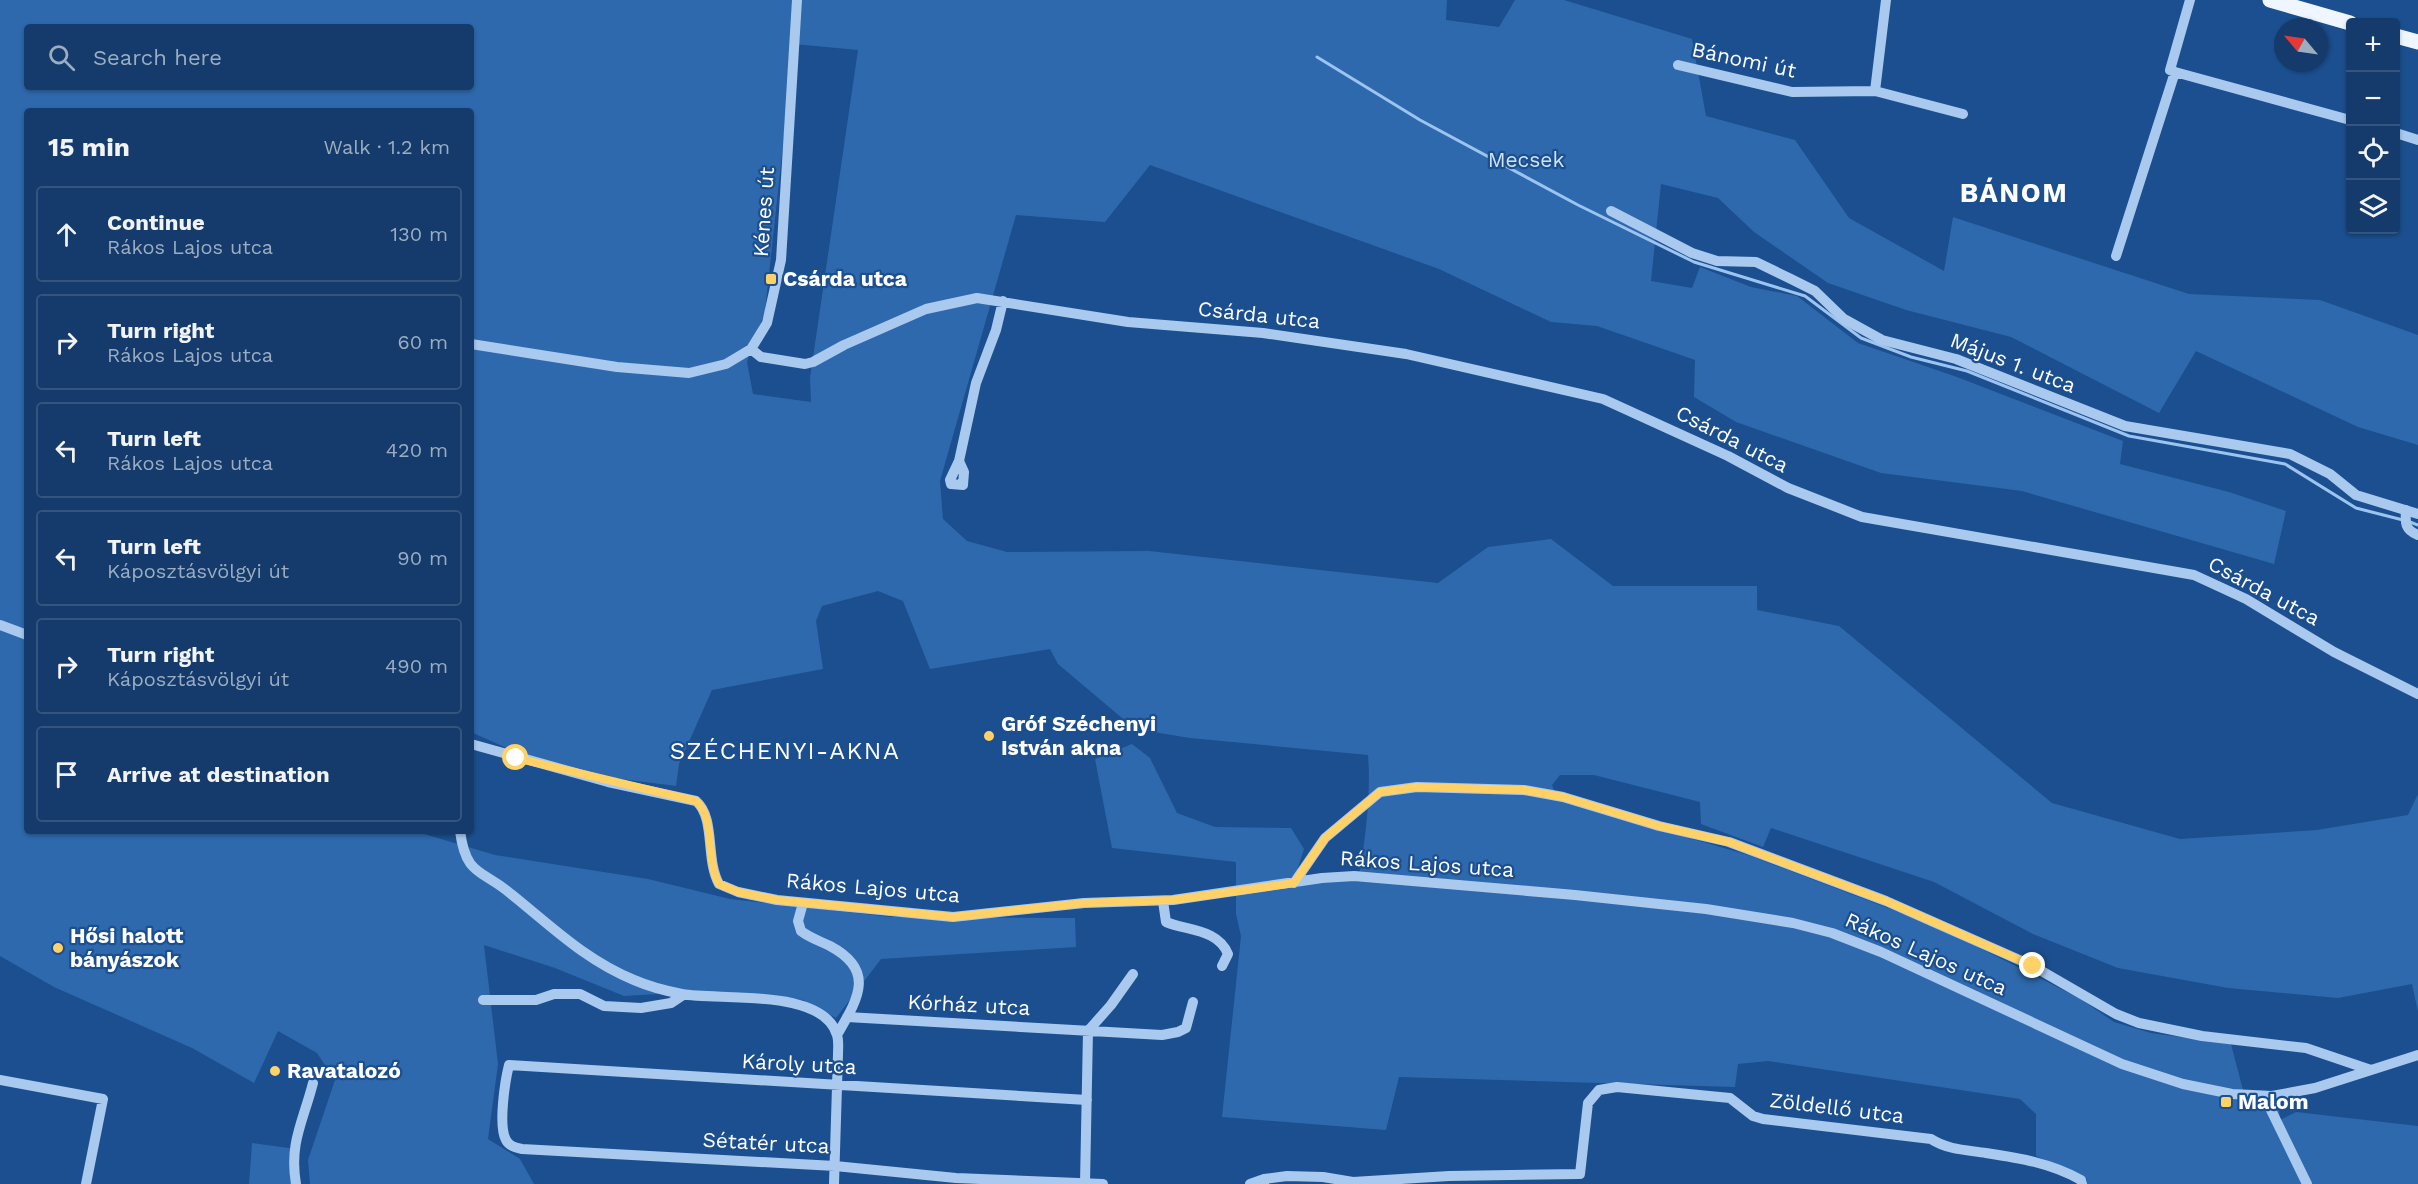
<!DOCTYPE html>
<meta charset="utf-8">
<style>
:root{--surface:#143b6b;--page:#1d4271;--text:#f1f3f6;--muted:#9dadc1;--line:#33557e}
body{margin:0;font-family:"Work Sans",sans-serif;background:var(--page);color:var(--text)}
.controls{position:absolute;right:18px;top:18px;display:grid;overflow:hidden;border-radius:6px;box-shadow:0 2px 4px #0004}
.controls button{width:54px;height:54px;display:grid;place-items:center;padding:0;border:0;border-bottom:2px solid var(--line);background:var(--surface);color:var(--text);font:30px sans-serif}
.compass{position:absolute;left:2274px;top:18px;width:54px;height:54px;border-radius:50%;background:var(--surface);box-shadow:0 2px 4px #0004;rotate:299deg}
.stop{position:absolute;width:18px;height:18px;margin:-14px;border:4px solid #ffd166;border-radius:50%;background:#fff}
.stop.end{background:#ffd166;border-color:#fff;box-shadow:0 2px 6px #0008}
.list{margin:0;padding:0;list-style:none}
h2{display:flex;justify-content:space-between;align-items:center;height:78px;margin:0;padding:0 24px;font-size:26px}
h2 small{font-size:20px;font-weight:400;color:var(--muted)}
.list li{display:grid;grid-template-columns:39px 1fr auto;gap:18px;align-items:center;box-sizing:border-box;height:96px;margin:0 12px 12px;padding:0 12px;border:2px solid var(--line);border-radius:6px}
.list b{display:block;font-size:22px;white-space:nowrap}
.list p{margin:0;font-size:20px;white-space:nowrap;color:var(--muted)}
.list em{font-size:20px;font-style:normal;color:var(--muted)}
.icon{flex:none;width:33px;height:33px;fill:none;stroke:currentColor;stroke-width:2;stroke-linecap:round;stroke-linejoin:round}
.map{position:relative;flex:none;width:2418px;height:1184px;overflow:hidden}
.search{position:absolute;background:var(--surface);box-shadow:0 2px 4px #0004;left:24px;top:24px;width:450px;height:66px;display:flex;align-items:center;gap:15px;box-sizing:border-box;padding:0 21px;border-radius:6px;color:var(--muted);font-size:22px}
.panel{position:absolute;background:var(--surface);box-shadow:0 2px 4px #0004;left:24px;top:108px;width:450px;height:726px;border-radius:6px}
.map>svg:first-child{display:block}
</style>
<div class="map">
<svg width="2418" height="1184" viewBox="0 0 2418 1184">
<rect width="100%" height="100%" fill="#1b4f8f"/>
<path fill="#2e69ad" fill-rule="evenodd" d="M 0,0 L 1447,0 L 1446,20 L 1499,27 L 1515,0 L 1564,0 L 1692,39 L 1706,116 L 1795,140 L 1849,218 L 1944,271 L 1953,217 L 2189,294 L 2320,300 L 2418,335 L 2418,445 L 2358,427 L 2196,351 L 2159,413 L 2011,337 L 1906,310 L 1828,283 L 1754,232 L 1718,198 L 1661,184 L 1651,281 L 1692,288 L 1700,267 L 1751,287 L 1797,296 L 1858,343 L 1957,377 L 2123,441 L 2120,464 L 2229,492 L 2286,511 L 2274,564 L 2022,491 L 1881,473 L 1736,422 L 1694,397 L 1695,360 L 1597,326 L 1551,322 L 1439,269 L 1150,165 L 1105,222 L 1016,215 L 940,481 L 943,519 L 967,541 L 1007,552 L 1149,551 L 1438,583 L 1488,547 L 1551,539 L 1613,586 L 1757,586 L 1757,610 L 1839,626 L 2052,803 L 2180,839 L 2317,830 L 2408,815 L 2418,794 L 2418,1012 L 2412,984 L 2338,998 L 2228,988 L 2118,968 L 2033,934 L 1934,882 L 1771,828 L 1763,847 L 1701,824 L 1700,802 L 1594,775 L 1560,775 L 1552,785 L 1558,800 L 1748,855 L 1938,927 L 2079,998 L 2114,1022 L 2151,1033 L 2231,1044 L 2243,1090 L 2278,1095 L 2280,1120 L 2296,1112 L 2418,1126 L 2418,1184 L 2087,1184 L 2087,1179 L 2036,1156 L 2036,1114 L 2020,1099 L 1768,1061 L 1738,1064 L 1735,1087 L 1399,1077 L 1386,1130 L 1222,1117 L 1241,936 L 1236,914 L 1236,862 L 1112,848 L 1095,759 L 1132,744 L 1150,758 L 1177,813 L 1215,827 L 1291,828 L 1304,849 L 1295,877 L 1360,871 C 1366,832 1371,794 1368,755 L 1190,738 L 1135,729 L 1058,664 L 1050,649 L 930,669 L 903,601 L 878,591 L 822,606 L 816,621 L 823,669 L 712,690 L 679,764 L 676,786 L 558,771 L 471,732 L 471,111 L 27,111 L 27,831 L 414,831 L 495,855 L 648,879 L 730,899 L 891,917 L 1075,918 L 1076,947 L 881,959 L 836,1018 L 803,1000 L 711,991 L 624,996 L 555,968 L 484,945 L 498,1064 L 488,1139 L 520,1159 L 534,1184 L 310,1184 L 308,1160 L 335,1080 L 317,1053 L 278,1031 L 254,1083 L 192,1048 L 54,987 L 0,956 ZM 27,27 L 471,27 L 471,87 L 27,87 ZM 794,44 L 858,50 L 810,378 L 811,402 L 753,394 L 747,362 L 765,311 Z
M 252,1143 L 296,1149 L 299,1184 L 249,1184 Z"/>
<g fill="none" stroke-linecap="round" stroke-linejoin="round">
<path stroke="#9cc4f0" stroke-width="3" d="M 1317,57 L 1420,120 L 1578,205 L 1694,262 L 1805,296 L 1861,338 L 1911,357 L 1967,371 L 2129,436 L 2285,464 L 2356,508 L 2403,520
M 2410,522 L 2418,525"/>
<path stroke="#a9c9ee" stroke-width="10" d="M 1678,65 L 1792,92 L 1875,91 L 1886,0
M 2175,72 L 2350,120
M 1875,91 L 1963,114
M 2396,133 L 2418,140
M 1611,211 L 1692,253 L 1717,261 L 1756,262 L 1791,279 L 1815,291 L 1844,319 L 1882,340 L 1956,359 L 2125,426 L 2290,454 L 2330,474 L 2356,495 L 2418,514
M 2116,256 L 2175,72 L 2170,70 L 2190,0
M 471,344 L 617,367 L 689,373 L 726,364 L 751,349 L 767,323 L 781,260 L 797,0
M 751,349 L 761,357 L 805,364 L 813,362 L 844,345 L 926,309 L 977,298 L 1128,322 L 1263,333 L 1406,354 L 1603,399 L 1728,456 L 1788,488 L 1862,517 L 2194,575 L 2246,599 L 2334,652 L 2418,694
M 959,461 L 964,472 L 963,485 L 951,484 L 950,480 L 959,461 L 976,383 L 996,330 L 1003,301
M 2406,510 C 2405,523 2405,530 2418,535
M 0,625 L 27,635
M 471,744 L 608,782 L 696,801 C 716,818 705,859 719,884 L 738,892 L 777,900 L 953,917 L 1084,903 L 1173,900 L 1322,878 L 1354,876 L 1575,895 L 1706,909 L 1793,923 L 1832,933 L 1881,952 L 2122,1064 L 2183,1084 L 2232,1094 L 2272,1096 L 2315,1088 L 2418,1055
M 460,831 C 466,877 482,869 511,894 C 551,926 585,960 634,980 C 648,986 666,991 682,994 C 718,1001 823,987 837,1035 C 839,1041 838,1048 838,1054 L 834,1184
M 1294,883 L 1325,838 L 1380,792 L 1417,787 L 1524,790 L 1563,797 L 1659,826 L 1729,842 L 1886,901 L 2033,966 L 2116,1014 L 2139,1023 L 2202,1036 L 2306,1048 L 2371,1070
M 1163,901 L 1166,922 C 1188,931 1218,929 1228,954 L 1222,966
M 803,903 L 798,921 L 801,931 C 810,938 820,941 830,946 C 877,971 857,1000 837,1035
M 483,1000 L 536,1000 L 554,994 L 580,994 L 604,1006 L 641,1008 L 671,1003 L 683,995
M 847,1017 L 1162,1035 L 1178,1032 L 1186,1028 L 1193,1002
M 0,1080 L 103,1099 L 86,1184
M 2272,1096 L 2271,1110 L 2307,1184
M 1087,1100 L 509,1065 C 505,1081 498,1126 506,1140 C 509,1146 516,1148 522,1149 L 835,1166 L 956,1178 L 1103,1184
M 1085,1183 L 1088,1031 L 1111,1005 L 1133,974
M 296,1184 C 289,1143 303,1122 313,1083
M 1250,1184 L 1264,1179
M 1264,1184 L 1264,1179 L 1287,1176 L 1323,1177 L 1353,1182 L 1449,1176 L 1580,1174 L 1588,1103 L 1599,1090 L 1617,1087 L 1730,1098 L 1753,1116 L 1763,1119 L 1931,1139 C 1948,1150 1967,1150 1986,1153 C 2019,1158 2051,1163 2081,1180 L 2082,1184"/>
<path stroke="#f0f6ff" stroke-width="15" d="M 2270,0 L 2350,23
M 2396,36 L 2418,42"/>
</g>
<g fill="none" stroke-linecap="round" stroke-linejoin="round">
<path stroke="#ffd166" stroke-width="8" d="M 516,758 L 696,801 C 716,818 705,859 719,884 L 738,892 L 777,900 L 953,917 L 1084,903 L 1173,900 L 1294,883 L 1325,838 L 1380,792 L 1417,787 L 1524,790 L 1563,797 L 1659,826 L 1729,842 L 1886,901 L 2033,966"/>
</g>
<g fill="#ffd166" stroke="#1b4f8f" stroke-width="2">
<rect x="765" y="273" width="12" height="12" rx="3"/>
<circle cx="989" cy="736" r="6"/>
<circle cx="58" cy="948" r="6"/>
<circle cx="275" cy="1071" r="6"/>
<rect x="2220" y="1096" width="12" height="12" rx="3"/>
</g>
<g text-anchor="middle" stroke-width="4.5" stroke-linejoin="round" paint-order="stroke">
<g font-size="21" fill="#fff" stroke="#1b4f8f">
<text transform="translate(1744 60) rotate(12)" y="7">Bánomi út</text>
<text transform="translate(764 212) rotate(-86)" y="7">Kénes út</text>
<text transform="translate(1259 315) rotate(6)" y="7">Csárda utca</text>
<text transform="translate(2013 363) rotate(21)" y="7">Május 1. utca</text>
<text transform="translate(1732 439) rotate(27)" y="7">Csárda utca</text>
<text transform="translate(2264 591) rotate(28)" y="7">Csárda utca</text>
<text transform="translate(1427 864) rotate(4)" y="7">Rákos Lajos utca</text>
<text transform="translate(873 888) rotate(5)" y="7">Rákos Lajos utca</text>
<text transform="translate(1926 954) rotate(24)" y="7">Rákos Lajos utca</text>
<text transform="translate(969 1005) rotate(3)" y="7">Kórház utca</text>
<text transform="translate(799 1064) rotate(3)" y="7">Károly utca</text>
<text transform="translate(1837 1108) rotate(7)" y="7">Zöldellő utca</text>
<text transform="translate(766 1143) rotate(3)" y="7">Sétatér utca</text>
</g>
<g font-size="21" fill="#cfe3fa" stroke="#1b4f8f">
<text x="1526" y="167">Mecsek</text>
</g>
<g font-size="21" font-weight="bold" fill="#fff" stroke="#1b4f8f" text-anchor="start">
<text x="783" y="286">Csárda utca</text>
<text x="1001" y="731">Gróf Széchenyi<tspan x="1001" dy="24">István akna</tspan></text>
<text x="70" y="943">Hősi halott<tspan x="70" dy="24">bányászok</tspan></text>
<text x="287" y="1078">Ravatalozó</text>
<text x="2238" y="1109">Malom</text>
</g>
<g font-size="24" letter-spacing="1.5" fill="#fff" stroke="#1b4f8f">
<text x="785" y="759">SZÉCHENYI-AKNA</text>
</g>
<g font-size="27" font-weight="bold" letter-spacing="1.5" fill="#fff" stroke="#1b4f8f">
<text x="2014" y="202">BÁNOM</text>
</g>
</g>
</svg>
<div class="controls">
<button>+</button>
<button>−</button>
<button><svg class="icon" aria-label="locate" viewBox="0 0 24 24"><circle cx="12" cy="12" r="6"/><path d="M12 2v4M12 18v4M2 12h4M18 12h4"/></svg></button>
<button><svg class="icon" aria-label="layers" viewBox="0 0 24 24"><path d="M12 4l9 5-9 5-9-5zM3 14l9 5 9-5"/></svg></button>
</div>
<svg class="compass" viewBox="-18 -18 36 36"><path d="M0-13l5 13h-10z" fill="#e53935"/><path d="M0 13l5-13h-10z" fill="#9dadc1"/></svg>
<div class="stop" style="left:516px;top:758px"></div>
<div class="stop end" style="left:2033px;top:966px"></div>
<div class="search"><svg class="icon" aria-label="search" viewBox="0 0 24 24"><circle cx="10" cy="10" r="6"/><path d="M15 15l6 6"/></svg>Search here</div>
<section class="panel">
<h2>15 min<small>Walk · 1.2 km</small></h2>
<ul class="list">
<li><svg class="icon" aria-label="ahead" viewBox="0 0 24 24"><path d="M12 20V5M6 11l6-6 6 6"/></svg><div><b>Continue</b><p>Rákos Lajos utca</p></div><em>130 m</em></li>
<li><svg class="icon" aria-label="right" viewBox="0 0 24 24"><path d="M7 20v-9h11M14 6l5 5-5 5"/></svg><div><b>Turn right</b><p>Rákos Lajos utca</p></div><em>60 m</em></li>
<li><svg class="icon" aria-label="left" viewBox="0 0 24 24"><path d="M17 20v-9H6M10 6l-5 5 5 5"/></svg><div><b>Turn left</b><p>Rákos Lajos utca</p></div><em>420 m</em></li>
<li><svg class="icon" aria-label="left" viewBox="0 0 24 24"><path d="M17 20v-9H6M10 6l-5 5 5 5"/></svg><div><b>Turn left</b><p>Káposztásvölgyi út</p></div><em>90 m</em></li>
<li><svg class="icon" aria-label="right" viewBox="0 0 24 24"><path d="M7 20v-9h11M14 6l5 5-5 5"/></svg><div><b>Turn right</b><p>Káposztásvölgyi út</p></div><em>490 m</em></li>
<li><svg class="icon" aria-label="arrive" viewBox="0 0 24 24"><path d="M6 21V4h12l-3 4 3 4H6"/></svg><div><b>Arrive at destination</b></div></li>
</ul>
</section>
</div>
